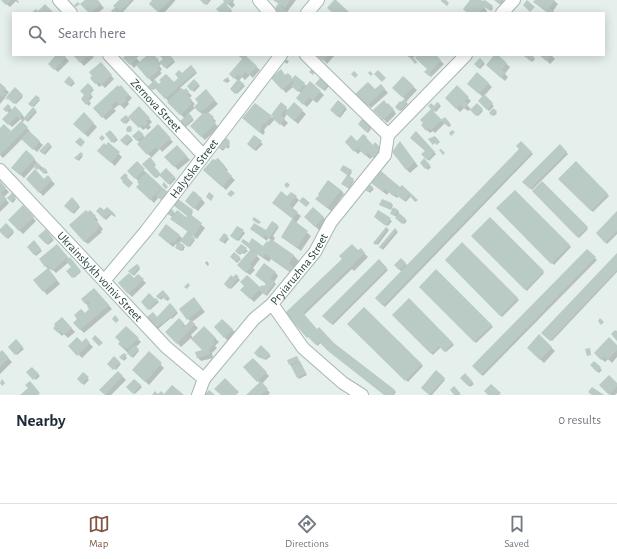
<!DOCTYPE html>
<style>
:root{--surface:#fff;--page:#f2f2f3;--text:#1f2937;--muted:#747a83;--line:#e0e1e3;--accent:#825845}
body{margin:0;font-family:"Alegreya Sans",sans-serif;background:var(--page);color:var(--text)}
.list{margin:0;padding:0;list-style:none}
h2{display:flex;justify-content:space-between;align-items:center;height:52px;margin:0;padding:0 16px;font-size:17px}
h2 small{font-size:13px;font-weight:400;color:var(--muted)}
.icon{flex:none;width:22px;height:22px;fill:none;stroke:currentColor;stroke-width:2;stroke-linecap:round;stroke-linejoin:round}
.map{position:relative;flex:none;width:617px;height:395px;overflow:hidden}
.search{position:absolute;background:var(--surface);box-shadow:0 2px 10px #0003;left:12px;right:12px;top:12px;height:44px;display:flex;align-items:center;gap:10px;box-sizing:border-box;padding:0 14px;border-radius:0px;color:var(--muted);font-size:15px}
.sheet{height:108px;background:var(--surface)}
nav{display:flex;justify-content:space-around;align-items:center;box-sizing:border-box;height:56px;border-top:1px solid var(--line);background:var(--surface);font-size:11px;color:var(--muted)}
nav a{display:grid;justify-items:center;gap:2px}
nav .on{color:var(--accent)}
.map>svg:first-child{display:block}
</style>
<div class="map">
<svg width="617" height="395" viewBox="0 0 617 395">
<rect width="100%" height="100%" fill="#e5efec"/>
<path fill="#0003" d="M 2,0 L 17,0 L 19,2 L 18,3 L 16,1 L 10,7 Z
M 87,0 L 97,0 L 104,8 L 98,13 L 90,13 Z
M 121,0 L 134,0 L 122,13 L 115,13 L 113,11 Z
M 154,0 L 175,0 L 175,1 L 164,13 L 160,13 L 150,4 Z
M 201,0 L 211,0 L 207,5 Z
M 224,0 L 234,0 L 233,2 L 235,5 L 232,8 L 227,3 L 225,4 L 232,12 L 231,13 L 222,13 L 226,2 Z
M 274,0 L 296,0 L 287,12 L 288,13 L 280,13 L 276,8 L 279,4 Z
M 471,0 L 480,0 L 483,3 L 485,1 L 493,8 L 491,11 L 483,4 L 482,5 L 487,11 L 485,13 L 468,13 Z
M 495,0 L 503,0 L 504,1 L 501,5 Z
M 536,0 L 553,0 L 558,4 L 553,11 L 555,13 L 548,13 L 534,2 Z
M 57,55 L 63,55 L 69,61 L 58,72 L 49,64 Z
M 74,55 L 92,55 L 94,57 L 84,66 Z
M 127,55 L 140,55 L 136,58 L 140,62 L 149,55 L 153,55 L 160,63 L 164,59 L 161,55 L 169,55 L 175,62 L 167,69 L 162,63 L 159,66 L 162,69 L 160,72 L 162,73 L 154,80 L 159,85 L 174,83 L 191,66 L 197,73 L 180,88 L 184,92 L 186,90 L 192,96 L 189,98 L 195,104 L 193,106 L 195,108 L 188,114 L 194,120 L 186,127 L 180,122 L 184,118 L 156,88 L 153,90 L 149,86 L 153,83 L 137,65 L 134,68 L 125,58 Z
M 239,55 L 248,55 L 246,57 L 260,70 L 253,78 L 250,75 L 245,80 L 242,77 L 239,81 L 245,86 L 237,94 L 231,89 L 238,81 L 230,74 L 244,59 Z
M 319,55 L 335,55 L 327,64 Z
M 406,55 L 434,55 L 444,64 L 431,77 L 426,72 L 428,69 L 415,56 L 413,58 L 418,64 Z
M 492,55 L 496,55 L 510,67 L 505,74 L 508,77 L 505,81 L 490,68 L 494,57 Z
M 526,55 L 531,55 L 535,59 L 532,62 L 526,56 Z
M 541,55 L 551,55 L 555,59 L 550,64 Z
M 285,59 L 289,61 L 287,64 L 283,61 Z
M 480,59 L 485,64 L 480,69 L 475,64 Z
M 104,67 L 114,79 L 105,88 L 102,85 L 99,87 L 96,83 Z
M 477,73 L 492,87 L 484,96 L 494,106 L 489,111 L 479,101 L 483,97 L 472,87 Z
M 287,74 L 293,80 L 304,84 L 307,86 L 310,83 L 324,95 L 317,103 L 313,100 L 307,107 L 300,101 L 301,93 L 293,87 L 286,93 L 273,78 L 286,76 Z
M 69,78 L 75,83 L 71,87 L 66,82 Z
M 228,78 L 230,81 L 227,83 L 224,81 Z
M 403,78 L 417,90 L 406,102 L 408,104 L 401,111 L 396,107 L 405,99 L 394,88 Z
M 320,79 L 329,86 L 325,91 L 317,84 Z
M 194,80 L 200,86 L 194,92 L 188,86 Z
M 0,85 L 9,92 L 5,97 L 6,99 L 15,89 L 23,97 L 16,104 L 8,97 L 7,100 L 5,98 L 0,104 Z
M 88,85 L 94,90 L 90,94 L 93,97 L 89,101 L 91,103 L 89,106 L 82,99 L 86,95 Z
M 381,85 L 388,93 L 371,108 L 357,94 L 375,90 Z
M 457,87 L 471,101 L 467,105 L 471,109 L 468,111 L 464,108 L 460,112 L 446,98 Z
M 124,90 L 132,98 L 128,102 L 129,104 L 124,109 L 120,104 L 114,109 L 116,111 L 106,120 L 94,108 Z
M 206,91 L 218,104 L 208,113 L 216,121 L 214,123 L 219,127 L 205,140 L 191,126 L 203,115 L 196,108 L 200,103 Z
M 36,96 L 40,100 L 34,107 L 30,103 Z
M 338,101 L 347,109 L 340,118 L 331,110 Z
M 438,103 L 441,106 L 436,112 L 429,106 L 434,107 Z
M 255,104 L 272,118 L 281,104 L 288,110 L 294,104 L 306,114 L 298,124 L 287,114 L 284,119 L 288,123 L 284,127 L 275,119 L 269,126 L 268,125 L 264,130 L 265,132 L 263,135 L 247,122 Z
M 477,105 L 483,111 L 478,116 L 472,110 Z
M 8,106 L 12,110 L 15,107 L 25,118 L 34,109 L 37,112 L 28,122 L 25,119 L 22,123 L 30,131 L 29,132 L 43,145 L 37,152 L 22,139 L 3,158 L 0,155 L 0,129 L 11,133 L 22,121 L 21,119 L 12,127 L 3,119 L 9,113 L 5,109 Z
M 392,107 L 396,114 L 387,123 L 375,110 Z
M 139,108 L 152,122 L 149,125 L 151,127 L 148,130 L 146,128 L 143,130 L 130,116 Z
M 493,109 L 497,113 L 494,116 L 490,112 Z
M 431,110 L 442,121 L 445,118 L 451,125 L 449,127 L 445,123 L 435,133 L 433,131 L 430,133 L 422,125 Z
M 84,114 L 97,127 L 88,137 L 74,124 Z
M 126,116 L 130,120 L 126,124 L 122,120 Z
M 363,120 L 371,129 L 368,133 L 359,124 Z
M 158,126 L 173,142 L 162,152 L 160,149 L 150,159 L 156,165 L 154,167 L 161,175 L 166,169 L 176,179 L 170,185 L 160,175 L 157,178 L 143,164 L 151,157 L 138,144 L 140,143 L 134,136 L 139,131 L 145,138 Z
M 110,132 L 118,140 L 114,143 L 107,134 Z
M 416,133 L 436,154 L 429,161 L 423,154 L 426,151 Z
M 127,135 L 133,140 L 127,146 L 122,140 Z
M 364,135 L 373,146 L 376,144 L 382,150 L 370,159 L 361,151 L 358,154 L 346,142 L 357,142 Z
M 254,137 L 263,144 L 256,151 L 248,144 Z
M 225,138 L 230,143 L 229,145 L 230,146 L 228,149 L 226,147 L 223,151 L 219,147 Z
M 521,142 L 533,154 L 385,307 L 376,298 L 402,272 L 395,265 L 401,259 L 408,266 L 521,149 Z
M 48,143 L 52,147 L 45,155 L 41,151 Z
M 109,144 L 122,157 L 115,166 L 102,154 Z
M 560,145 L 568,154 L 532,190 L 524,182 Z
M 177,146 L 190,160 L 178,170 L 166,157 Z
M 403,146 L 418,166 L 410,173 L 406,169 Z
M 80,154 L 83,156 L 79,161 L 76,158 Z
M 33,157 L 37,163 L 48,172 L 46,174 L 35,166 L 24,178 L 16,171 Z
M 218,159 L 228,170 L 226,172 L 235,180 L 226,190 L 205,170 Z
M 424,160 L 431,167 L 428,170 L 421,163 Z
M 137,162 L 147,174 L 169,194 L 163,201 L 159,197 L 154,203 L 138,187 L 141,184 L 129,171 Z
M 576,163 L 609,196 L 593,212 L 560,179 Z
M 342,171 L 351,171 L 352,172 L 349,177 L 354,181 L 349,189 L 343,184 L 348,175 Z
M 48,177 L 55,184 L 43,196 L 27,179 L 44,180 Z
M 542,182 L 588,229 L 579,238 L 533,191 Z
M 0,183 L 9,192 L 4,197 L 9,203 L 0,212 Z
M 369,185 L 374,189 L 370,193 L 366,189 Z
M 376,186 L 400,189 L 402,187 L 418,203 L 411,196 L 406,202 L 399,196 L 397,198 L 389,192 L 387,195 Z
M 341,190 L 344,194 L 331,211 L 320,202 Z
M 515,191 L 571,247 L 554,265 L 498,208 Z
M 193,192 L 197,194 L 205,203 L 198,211 L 189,204 Z
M 12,195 L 16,199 L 13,203 L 8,198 Z
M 288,197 L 296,197 L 299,200 L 292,209 L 301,216 L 296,223 L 311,236 L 301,251 L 282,237 L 293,219 L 277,206 Z
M 72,199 L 80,207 L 74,214 L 65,206 Z
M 392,204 L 393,205 L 391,210 L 380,205 Z
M 23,207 L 36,221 L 23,234 L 9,220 Z
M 313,208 L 327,221 L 319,230 L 308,220 Z
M 107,209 L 116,216 L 115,217 L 112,214 L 106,220 L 97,211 L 104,212 Z
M 171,210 L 176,214 L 186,218 L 192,211 L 193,212 L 191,216 L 205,228 L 197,239 L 192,235 L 191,236 L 195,240 L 190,247 L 181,241 L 179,244 L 185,247 L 183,251 L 178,249 L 177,245 L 176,244 L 173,247 L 162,238 L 180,236 L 183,239 L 188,232 L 170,215 Z
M 398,210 L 399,212 L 398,214 L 407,221 L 404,224 L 397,218 L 397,217 L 393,215 Z
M 90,211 L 98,220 L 97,222 L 103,229 L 101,231 L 102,232 L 88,244 L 84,241 L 88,213 Z
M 378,212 L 392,221 L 388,226 L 376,218 Z
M 617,213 L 617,234 L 607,244 L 597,233 Z
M 490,218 L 544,273 L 527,291 L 472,236 Z
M 6,224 L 14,233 L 8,239 L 0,230 Z
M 277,226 L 279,227 L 273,236 L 275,238 L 273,242 L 294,256 L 299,261 L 291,273 L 271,259 L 269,262 L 254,252 L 254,253 L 260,259 L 253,268 L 255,270 L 250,275 L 242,269 L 251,250 L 242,242 L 264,247 L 271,240 L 268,238 L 267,241 L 251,229 L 270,234 Z
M 238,227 L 245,233 L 239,241 L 233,237 Z
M 386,228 L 389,230 L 378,245 L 375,243 Z
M 395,230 L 398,232 L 383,250 L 381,247 Z
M 46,231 L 54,240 L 48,245 L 40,236 Z
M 225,235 L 229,239 L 225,244 L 221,240 Z
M 34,242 L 42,251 L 36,256 L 28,247 Z
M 462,244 L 519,300 L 502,317 L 446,260 Z
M 241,245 L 248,251 L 244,254 L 242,253 L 240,255 L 236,251 Z
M 60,249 L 81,272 L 74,278 L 68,271 L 73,267 L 69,262 L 56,273 L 51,268 L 49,270 L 60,284 L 47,295 L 44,291 L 48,269 L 40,259 Z
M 361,250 L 368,257 L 354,271 L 352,269 L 304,315 L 317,330 L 333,344 L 395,391 L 396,392 L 394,395 L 385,395 L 321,342 L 318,346 L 287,313 Z
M 587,250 L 597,260 L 483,376 L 474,366 Z
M 234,253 L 241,259 L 237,263 L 231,257 Z
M 617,254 L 617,272 L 552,341 L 542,333 Z
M 207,261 L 209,264 L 208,266 L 205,263 Z
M 379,261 L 388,270 L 333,325 L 324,316 Z
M 137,265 L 140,269 L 134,276 L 130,272 Z
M 436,270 L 493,327 L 476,343 L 420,287 Z
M 275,272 L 278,276 L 274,282 L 276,284 L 267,296 L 263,293 L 254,302 L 242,290 L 246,286 L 247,276 L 264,292 L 264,288 L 267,284 L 259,278 Z
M 138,275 L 146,283 L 132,297 L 119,283 L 134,280 Z
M 236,276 L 240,280 L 231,289 L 225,283 Z
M 163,291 L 170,299 L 167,301 L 164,297 L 161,300 L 158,296 Z
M 98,293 L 112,309 L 84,333 L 74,323 L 90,309 L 83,299 Z
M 156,299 L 159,302 L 150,310 L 142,302 Z
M 409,299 L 454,345 L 446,352 L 441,347 L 433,355 L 394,315 Z
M 197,302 L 205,312 L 192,322 L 198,328 L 191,335 L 193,338 L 204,327 L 219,342 L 215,346 L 217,348 L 212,353 L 213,358 L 201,361 L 197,357 L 204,351 L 191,338 L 181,347 L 167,332 L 179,320 L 186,326 L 190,321 L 180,310 Z
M 170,305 L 178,313 L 172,319 L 171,318 L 158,329 L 148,317 L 157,319 Z
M 364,308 L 423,366 L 408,382 L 348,324 Z
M 62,318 L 75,332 L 68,338 L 64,334 L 62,336 L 54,328 Z
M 222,320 L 236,333 L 228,341 L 215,327 Z
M 126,327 L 141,342 L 136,347 L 139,351 L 133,358 L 119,344 Z
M 539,336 L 555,351 L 544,363 L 528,348 Z
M 86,340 L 93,347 L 82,358 L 70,346 L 82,344 Z
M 16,341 L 24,349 L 17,355 L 9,347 Z
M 261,347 L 271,356 L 266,360 L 263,357 L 262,359 L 255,353 Z
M 617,347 L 617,357 L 612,363 L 608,359 L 605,362 L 595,353 Z
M 2,352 L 12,362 L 0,374 L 0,354 Z
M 149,353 L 164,368 L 149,385 L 133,370 Z
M 124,354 L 127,358 L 124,361 L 121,357 Z
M 297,357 L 307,375 L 299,379 L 288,361 Z
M 114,358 L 121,364 L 116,370 L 109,364 Z
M 253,359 L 269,376 L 262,384 L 270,393 L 268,395 L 247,395 L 260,383 L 244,367 Z
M 594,362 L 602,370 L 599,373 L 591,365 Z
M 32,368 L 40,376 L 36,380 L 28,372 Z
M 436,371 L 445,380 L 432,395 L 430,395 L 422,388 Z
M 118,372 L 126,380 L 111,395 L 106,395 L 101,390 Z
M 83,373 L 89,380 L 84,385 L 78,379 Z
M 465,375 L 474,384 L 470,387 L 462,378 Z
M 134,380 L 142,387 L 135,394 L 128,387 Z
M 601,385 L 617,385 L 617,393 L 615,395 L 611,395 Z"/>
<path fill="#bacbc6" d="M 1,0 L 11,0 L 6,5 Z
M 85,0 L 98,0 L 101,4 L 91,13 L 89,13 L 80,4 Z
M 119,0 L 131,0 L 128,3 L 129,4 L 120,12 L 113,6 Z
M 152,0 L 170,0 L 158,12 L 149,4 Z
M 200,0 L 209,0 L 205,5 Z
M 223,0 L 233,0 L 227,5 L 232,10 L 229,13 L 220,13 L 216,9 L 224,2 Z
M 273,0 L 290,0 L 285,8 Z
M 334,0 L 336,0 L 350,13 L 333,13 L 327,8 Z
M 441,0 L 446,0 L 449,3 L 447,6 L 441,1 Z
M 470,0 L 481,0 L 483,1 L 485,0 L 493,6 L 489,10 L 484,7 L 479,13 L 467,13 L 463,9 Z
M 494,0 L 502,0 L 499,4 Z
M 527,0 L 535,7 L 530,12 L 523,5 Z
M 535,0 L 555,0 L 549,8 L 554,11 L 553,13 L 548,13 L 533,2 Z
M 78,2 L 80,4 L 76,7 L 74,5 Z
M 45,4 L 54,13 L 31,13 L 36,9 L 38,11 Z
M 278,4 L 285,10 L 290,13 L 278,13 L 275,8 Z
M 114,8 L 118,12 L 117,13 L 113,13 L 111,11 Z
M 56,55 L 64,55 L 66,57 L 54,70 L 48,64 Z
M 73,55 L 89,55 L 80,63 Z
M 126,55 L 135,55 L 137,58 L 130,65 L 123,58 Z
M 147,55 L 154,55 L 159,60 L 157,62 L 160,66 L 157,68 L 159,70 L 148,79 L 136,65 Z
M 159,55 L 170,55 L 174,60 L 165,68 L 159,62 L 163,59 Z
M 238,55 L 245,55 L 257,66 L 249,75 L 246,72 L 241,77 L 238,74 L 234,79 L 229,74 L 242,59 Z
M 316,55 L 329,55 L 323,61 Z
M 417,55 L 436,55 L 441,60 L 430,72 L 432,74 L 429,76 L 424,72 L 427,69 L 415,58 Z
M 494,55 L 498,55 L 507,63 L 502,70 L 506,73 L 501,78 L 486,65 Z
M 525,55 L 532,55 L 534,57 L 530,61 L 524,56 Z
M 539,55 L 552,55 L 546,61 Z
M 413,57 L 417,62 L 415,64 L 411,59 Z
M 480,58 L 484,62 L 478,68 L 474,64 Z
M 101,62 L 112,75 L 101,85 L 98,82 L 95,84 L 90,78 L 92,76 L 89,72 Z
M 191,65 L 196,71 L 165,99 L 154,87 L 161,82 L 159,80 L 166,74 L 174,82 L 178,78 L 175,74 L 179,70 L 182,73 Z
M 281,69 L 285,75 L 288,73 L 292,77 L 290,79 L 292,81 L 282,90 L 271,78 Z
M 312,69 L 315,72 L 313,75 L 309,72 Z
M 378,70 L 386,78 L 382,82 L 374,74 Z
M 354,71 L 358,75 L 355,78 L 351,74 Z
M 370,71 L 373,74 L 371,76 L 368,73 Z
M 477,72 L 489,83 L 479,94 L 467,84 Z
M 295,75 L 305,83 L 298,92 L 291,86 L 294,82 L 291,80 Z
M 69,76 L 74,81 L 69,86 L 64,82 Z
M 403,76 L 414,86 L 403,98 L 392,88 Z
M 228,77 L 229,79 L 224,82 L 223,80 Z
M 320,78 L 328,84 L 323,90 L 315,84 Z
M 194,79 L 199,84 L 191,91 L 187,86 Z
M 238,79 L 244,84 L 235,94 L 230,89 Z
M 155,80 L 158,83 L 151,90 L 148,86 Z
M 310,81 L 321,91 L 313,100 L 309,97 L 303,105 L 296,98 Z
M 368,82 L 375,89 L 381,84 L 385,89 L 367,106 L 355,94 Z
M 0,83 L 6,88 L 3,92 L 6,93 L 3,97 L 0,95 Z
M 88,83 L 93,88 L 90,92 L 92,95 L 88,99 L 90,101 L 86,105 L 81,99 L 84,95 L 80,91 Z
M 118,85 L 119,87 L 121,85 L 129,95 L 125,98 L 127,100 L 120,106 L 116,101 L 111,105 L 113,107 L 102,118 L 93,108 Z
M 457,85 L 469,97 L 464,101 L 468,104 L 464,109 L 460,105 L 456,109 L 445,98 Z
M 15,87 L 23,95 L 14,104 L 6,97 Z
M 182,88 L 184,90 L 186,88 L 189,92 L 187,94 L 192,100 L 190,102 L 192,104 L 180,115 L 167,102 Z
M 206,89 L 215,100 L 204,110 L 203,109 L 199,112 L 194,107 L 198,103 L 195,99 Z
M 484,94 L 493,103 L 487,110 L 478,101 Z
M 36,95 L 40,98 L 32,107 L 28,104 Z
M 404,99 L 407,102 L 399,111 L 395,107 L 400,101 L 401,102 Z
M 338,100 L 346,107 L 338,117 L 330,110 Z
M 384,100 L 387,104 L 388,103 L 394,110 L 383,120 L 373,110 Z
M 281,102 L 287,107 L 281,115 L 285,119 L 280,125 L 272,118 L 273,116 L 271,115 Z
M 294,102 L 303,110 L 294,121 L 285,113 Z
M 437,102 L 440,104 L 434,112 L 442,120 L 431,130 L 429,128 L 426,131 L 421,125 L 423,123 L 420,120 L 431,109 L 428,106 L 431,103 L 434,106 Z
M 255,103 L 272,116 L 265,124 L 264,123 L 261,126 L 262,128 L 259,132 L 242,118 Z
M 477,103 L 483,109 L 476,116 L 470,110 Z
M 8,104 L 11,107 L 6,112 L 3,109 Z
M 15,106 L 23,115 L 19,119 L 17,116 L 8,125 L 2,119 Z
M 139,106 L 150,118 L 146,121 L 148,123 L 144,127 L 142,125 L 139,128 L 129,118 L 124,124 L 120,120 L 126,115 L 128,117 Z
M 33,107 L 36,110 L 26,121 L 23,119 Z
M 493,108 L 497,111 L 492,116 L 489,113 Z
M 84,112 L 94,123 L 84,134 L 73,124 Z
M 204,112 L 206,114 L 208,112 L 214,117 L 212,119 L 216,123 L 201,137 L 190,126 Z
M 189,113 L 193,118 L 184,127 L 179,122 Z
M 445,117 L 450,123 L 447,126 L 441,120 Z
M 362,119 L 371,127 L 366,132 L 358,124 Z
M 21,121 L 28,127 L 0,155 L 0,128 L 4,124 L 11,131 Z
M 158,124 L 171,138 L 158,150 L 156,147 L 147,155 L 137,144 Z
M 128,126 L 131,126 L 132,129 L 131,132 L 127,132 L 126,129 Z
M 110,130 L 117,138 L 112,143 L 105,134 Z
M 139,130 L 144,135 L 137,141 L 132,136 Z
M 452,130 L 455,132 L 451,136 L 449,133 Z
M 29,131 L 40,141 L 33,150 L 21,139 Z
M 416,131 L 435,152 L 427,160 L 421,154 L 425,151 L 410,138 Z
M 127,134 L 132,138 L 125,145 L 120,140 Z
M 363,134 L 367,137 L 366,138 L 373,145 L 375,142 L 379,146 L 377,148 L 381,151 L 375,159 L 368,153 L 366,156 L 357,148 L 354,152 L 345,142 L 351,135 L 357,141 Z
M 102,135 L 105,138 L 102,141 L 99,138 Z
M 254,135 L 262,141 L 254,150 L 247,144 Z
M 435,136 L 440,142 L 437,145 L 435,143 L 433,145 L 428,139 Z
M 80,137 L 85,142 L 81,147 L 75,142 Z
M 225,137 L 230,141 L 228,143 L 229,144 L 226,148 L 225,147 L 222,150 L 217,147 Z
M 400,141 L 415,162 L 406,170 L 392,152 Z
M 521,141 L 532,152 L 383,306 L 375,298 L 519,149 L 516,146 Z
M 48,142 L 51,145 L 43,154 L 39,151 Z
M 108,142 L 120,152 L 111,163 L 97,151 L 104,143 L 106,145 Z
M 560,144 L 567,152 L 530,189 L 522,182 Z
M 177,145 L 187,156 L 174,167 L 164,157 Z
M 441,149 L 445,153 L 443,155 L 439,150 Z
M 26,150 L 33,156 L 33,157 L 35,159 L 20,175 L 11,168 Z
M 81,152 L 83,154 L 77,160 L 74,158 Z
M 150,157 L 155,163 L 153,165 L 160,173 L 155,178 L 142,164 Z
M 218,158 L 225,166 L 224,168 L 232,176 L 222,187 L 203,170 L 213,159 L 215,160 Z
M 424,158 L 430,165 L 425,169 L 420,163 Z
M 137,161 L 145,169 L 135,179 L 127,171 Z
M 576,161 L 608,194 L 591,211 L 558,179 Z
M 37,162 L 41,166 L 37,170 L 33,166 Z
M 343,165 L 352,170 L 348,175 L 354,179 L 348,188 L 341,184 L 347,175 L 340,170 Z
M 43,167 L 47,170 L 44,174 L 40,170 Z
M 166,168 L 175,177 L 168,184 L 159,175 Z
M 35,169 L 44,179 L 48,175 L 52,180 L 39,193 L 26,179 Z
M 381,171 L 400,187 L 402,185 L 418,200 L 415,202 L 409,195 L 404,201 L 395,194 L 393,196 L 385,189 L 383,192 L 371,183 Z
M 146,172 L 162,187 L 150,200 L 136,187 L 139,184 L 137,182 Z
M 125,173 L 128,176 L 127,177 L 133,183 L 129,188 L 122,182 L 123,181 L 120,178 Z
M 328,180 L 341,190 L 327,208 L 315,199 L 319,195 L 318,194 Z
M 0,181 L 6,188 L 1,193 L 7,199 L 0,206 Z
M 542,181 L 588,227 L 577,237 L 532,191 Z
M 164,182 L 168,187 L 166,189 L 162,185 Z
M 287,182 L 290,185 L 287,188 L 284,185 Z
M 369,184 L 373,187 L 368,192 L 364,189 Z
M 162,187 L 168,192 L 161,200 L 156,196 Z
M 231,190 L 235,193 L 231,197 L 227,194 Z
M 515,190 L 570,245 L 551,264 L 496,208 Z
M 193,191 L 197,193 L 196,194 L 202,198 L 194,209 L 185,201 Z
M 281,191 L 287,196 L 291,192 L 297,196 L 289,205 L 298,212 L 293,219 L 272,203 Z
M 209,192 L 214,196 L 211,201 L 206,197 Z
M 12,193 L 16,197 L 11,202 L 7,198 Z
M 72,197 L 79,205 L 72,213 L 64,206 Z
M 303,197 L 310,203 L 306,207 L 299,201 Z
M 178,199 L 193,210 L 190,214 L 202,223 L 194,236 L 170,219 L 177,210 L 186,217 L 187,216 L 173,205 Z
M 382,199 L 392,203 L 390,209 L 379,205 Z
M 23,205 L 34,217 L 19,231 L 8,220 Z
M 100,207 L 104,210 L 107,207 L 115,214 L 113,216 L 110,213 L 104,219 L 96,211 Z
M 313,207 L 324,217 L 315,227 L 304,217 Z
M 393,207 L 398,210 L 395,216 L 390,214 Z
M 171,209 L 174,211 L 171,216 L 167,214 Z
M 86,210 L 88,212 L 90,210 L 96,216 L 94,218 L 100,225 L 98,227 L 99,228 L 84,242 L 69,225 Z
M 378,210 L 391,218 L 386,226 L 374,217 Z
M 617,211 L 617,231 L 605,243 L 596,233 Z
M 399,213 L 406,219 L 402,224 L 395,218 Z
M 254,217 L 261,222 L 259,224 L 252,220 Z
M 490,217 L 544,271 L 525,290 L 471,236 Z
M 292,219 L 308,231 L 297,248 L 281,237 Z
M 272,221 L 278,225 L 269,238 L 265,235 L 263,238 L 250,229 L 254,223 L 266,230 Z
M 6,223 L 14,231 L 6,238 L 0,232 L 0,229 Z
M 166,224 L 180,235 L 174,243 L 172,241 L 170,244 L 158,235 Z
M 237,226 L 244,230 L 237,241 L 230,236 Z
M 386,227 L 388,228 L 376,245 L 373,243 Z
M 395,228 L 397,230 L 381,249 L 379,247 Z
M 46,229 L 53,238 L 46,244 L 38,236 Z
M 187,232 L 195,238 L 188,247 L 180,241 Z
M 224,233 L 228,236 L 223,243 L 219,240 Z
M 252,238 L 263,246 L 267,241 L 268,242 L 271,239 L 294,255 L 289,264 L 295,268 L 292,273 L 265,254 L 263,257 L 241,242 L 243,239 L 249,243 Z
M 34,240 L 41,249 L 34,255 L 27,247 Z
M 178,242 L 184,245 L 181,251 L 175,248 Z
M 462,242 L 518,298 L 500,316 L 445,260 Z
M 57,244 L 68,257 L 52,271 L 47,265 L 45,267 L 39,259 Z
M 241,244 L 247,248 L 242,254 L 240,252 L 238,254 L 235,251 Z
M 352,244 L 358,250 L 361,248 L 365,253 L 303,313 L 317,329 L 319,327 L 334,343 L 395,390 L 392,395 L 384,395 L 328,351 L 319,342 L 316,345 L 308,337 L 307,338 L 285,313 L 342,259 L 339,256 Z
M 251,249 L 258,255 L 250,264 L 252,266 L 246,273 L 237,265 Z
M 587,249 L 596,257 L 481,375 L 472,366 Z
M 234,252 L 240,257 L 236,262 L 230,257 Z
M 617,253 L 617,270 L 550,341 L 541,333 Z
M 70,257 L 81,271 L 72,278 L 66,271 L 71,267 L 66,261 Z
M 401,258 L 406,263 L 399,270 L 394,265 Z
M 379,259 L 387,268 L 331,324 L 322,316 Z
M 264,263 L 276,272 L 270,278 L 275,282 L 265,295 L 259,290 L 250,299 L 240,290 L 244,286 L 240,282 L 247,275 L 260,287 L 262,285 L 264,286 L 266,284 L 255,275 Z
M 137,264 L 140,267 L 132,275 L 128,271 Z
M 48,268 L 57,280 L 43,292 L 33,280 Z
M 436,269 L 492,325 L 474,342 L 419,287 Z
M 129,273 L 134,278 L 138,274 L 144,279 L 128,294 L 118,283 Z
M 236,274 L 239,277 L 229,289 L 224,284 L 231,275 L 233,277 Z
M 188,283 L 190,285 L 187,289 L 184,287 Z
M 94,288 L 109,305 L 80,330 L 73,323 L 77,319 L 74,315 L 81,309 L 85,313 L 89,309 L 87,306 L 90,303 L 88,301 L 85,304 L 81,299 Z
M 163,290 L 169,297 L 165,300 L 162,296 L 159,299 L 156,296 Z
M 149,293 L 155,299 L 156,298 L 158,300 L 148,310 L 141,302 Z
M 194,297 L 202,308 L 187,320 L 179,309 Z
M 409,298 L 453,343 L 444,352 L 439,346 L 431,354 L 392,315 Z
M 170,303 L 177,311 L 170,318 L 169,317 L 163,324 L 162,323 L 156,328 L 147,317 L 153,312 L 157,317 Z
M 364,307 L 422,364 L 405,381 L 347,324 Z
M 115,315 L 119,320 L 116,323 L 112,319 Z
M 62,317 L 72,328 L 64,335 L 60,331 L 58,333 L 53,328 L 55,326 L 54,324 Z
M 179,318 L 184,323 L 182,325 L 184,327 L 191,320 L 195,324 L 177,344 L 165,332 Z
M 600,318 L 604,322 L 601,325 L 598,321 Z
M 222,319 L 233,329 L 224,338 L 214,327 Z
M 126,326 L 139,338 L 127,349 L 126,347 L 124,349 L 118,344 L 120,342 L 115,337 Z
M 204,326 L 216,338 L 213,342 L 215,343 L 209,349 L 210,354 L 197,358 L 195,352 L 202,350 L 191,339 Z
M 615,330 L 617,331 L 617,341 L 611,334 Z
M 539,334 L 552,347 L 540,360 L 527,348 Z
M 95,335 L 103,343 L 99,346 L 92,339 Z
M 77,337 L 82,342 L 86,338 L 90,343 L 77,356 L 68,346 Z
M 609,337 L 617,345 L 617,350 L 608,360 L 604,357 L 601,360 L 594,353 Z
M 16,339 L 23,347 L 15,355 L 8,347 Z
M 134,345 L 139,349 L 131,357 L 127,353 Z
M 261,345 L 270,354 L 264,360 L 261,356 L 259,358 L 254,353 Z
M 590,348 L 591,355 L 587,356 L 585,349 Z
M 2,350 L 9,358 L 0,367 L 0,352 Z
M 149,351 L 162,363 L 145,382 L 132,370 Z
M 124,353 L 127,355 L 122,360 L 119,357 Z
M 114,356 L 120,362 L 113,370 L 107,364 Z
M 297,356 L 299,361 L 289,365 L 287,360 Z
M 253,358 L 267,372 L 257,382 L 243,367 Z
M 300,361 L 306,373 L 297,378 L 291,366 Z
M 594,361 L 601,367 L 597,372 L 590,365 Z
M 32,367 L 39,374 L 33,380 L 26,372 Z
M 436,370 L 445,378 L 429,395 L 421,388 Z
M 118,371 L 123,376 L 105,395 L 99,390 Z
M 83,372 L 89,377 L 82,384 L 77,379 Z
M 465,373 L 473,382 L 468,386 L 460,378 Z
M 609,375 L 617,383 L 617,386 L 609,395 L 599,385 Z
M 225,378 L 239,392 L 236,395 L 221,395 L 214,389 Z
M 2,379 L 5,383 L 2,386 L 0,383 Z
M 134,379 L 141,385 L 133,394 L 126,387 Z
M 30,381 L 40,393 L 38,395 L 20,395 L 28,388 L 25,385 Z
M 261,381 L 268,389 L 261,395 L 246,395 Z
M 491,384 L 501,393 L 499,395 L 488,395 L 484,391 Z
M 172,385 L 184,395 L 152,395 L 155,391 L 158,394 L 161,391 L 164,394 Z
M 454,386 L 461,394 L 459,395 L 454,395 L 450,390 Z
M 592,387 L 604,395 L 592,395 L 588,392 Z
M 209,390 L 215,395 L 204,395 Z"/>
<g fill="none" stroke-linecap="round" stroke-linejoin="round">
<g stroke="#a7b8b4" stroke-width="14">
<g id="street">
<path d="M 59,0 L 71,13"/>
<path d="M 259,0 L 270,13"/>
<path d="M 307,13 L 318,0"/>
<path d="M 502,13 L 514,0"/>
<path id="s1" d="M 109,55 L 203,155"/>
<path d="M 306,55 L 388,135"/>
<path d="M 388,135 L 466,55"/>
<path id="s2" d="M 0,170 L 166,347 L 204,379"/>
<path id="s3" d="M 104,281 L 146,231 L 281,55"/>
<path d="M 272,304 L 303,348 L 343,383 L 362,395"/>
<path id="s4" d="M 198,395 L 204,379 L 254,319 L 272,304 L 315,252 L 331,222 L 385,155 L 388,135"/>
</g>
</g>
<use href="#street" stroke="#fff" stroke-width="12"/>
</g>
<g text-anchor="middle" stroke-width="4" stroke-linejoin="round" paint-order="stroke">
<g font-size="12" fill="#22433e" stroke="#f7fbf9">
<text dy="4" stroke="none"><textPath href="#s1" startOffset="69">Zernova Street</textPath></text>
<text dy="4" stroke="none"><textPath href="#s3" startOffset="144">Halytska Street</textPath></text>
<text dy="4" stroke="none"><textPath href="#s4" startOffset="163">Pryiaruzhna Street</textPath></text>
<text dy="4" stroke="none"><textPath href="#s2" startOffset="146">Ukrainskykh voiniv Street</textPath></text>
</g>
</g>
</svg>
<div class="search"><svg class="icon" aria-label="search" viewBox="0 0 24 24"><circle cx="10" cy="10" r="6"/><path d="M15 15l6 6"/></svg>Search here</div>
</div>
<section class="sheet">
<h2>Nearby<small>0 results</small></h2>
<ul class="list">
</ul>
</section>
<nav>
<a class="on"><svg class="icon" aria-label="map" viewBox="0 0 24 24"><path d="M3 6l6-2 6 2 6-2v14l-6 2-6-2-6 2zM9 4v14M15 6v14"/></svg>Map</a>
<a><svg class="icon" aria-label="directions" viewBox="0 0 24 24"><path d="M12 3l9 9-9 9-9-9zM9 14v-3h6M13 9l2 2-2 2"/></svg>Directions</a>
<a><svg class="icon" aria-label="saved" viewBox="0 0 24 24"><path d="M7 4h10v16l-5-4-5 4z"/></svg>Saved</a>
</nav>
